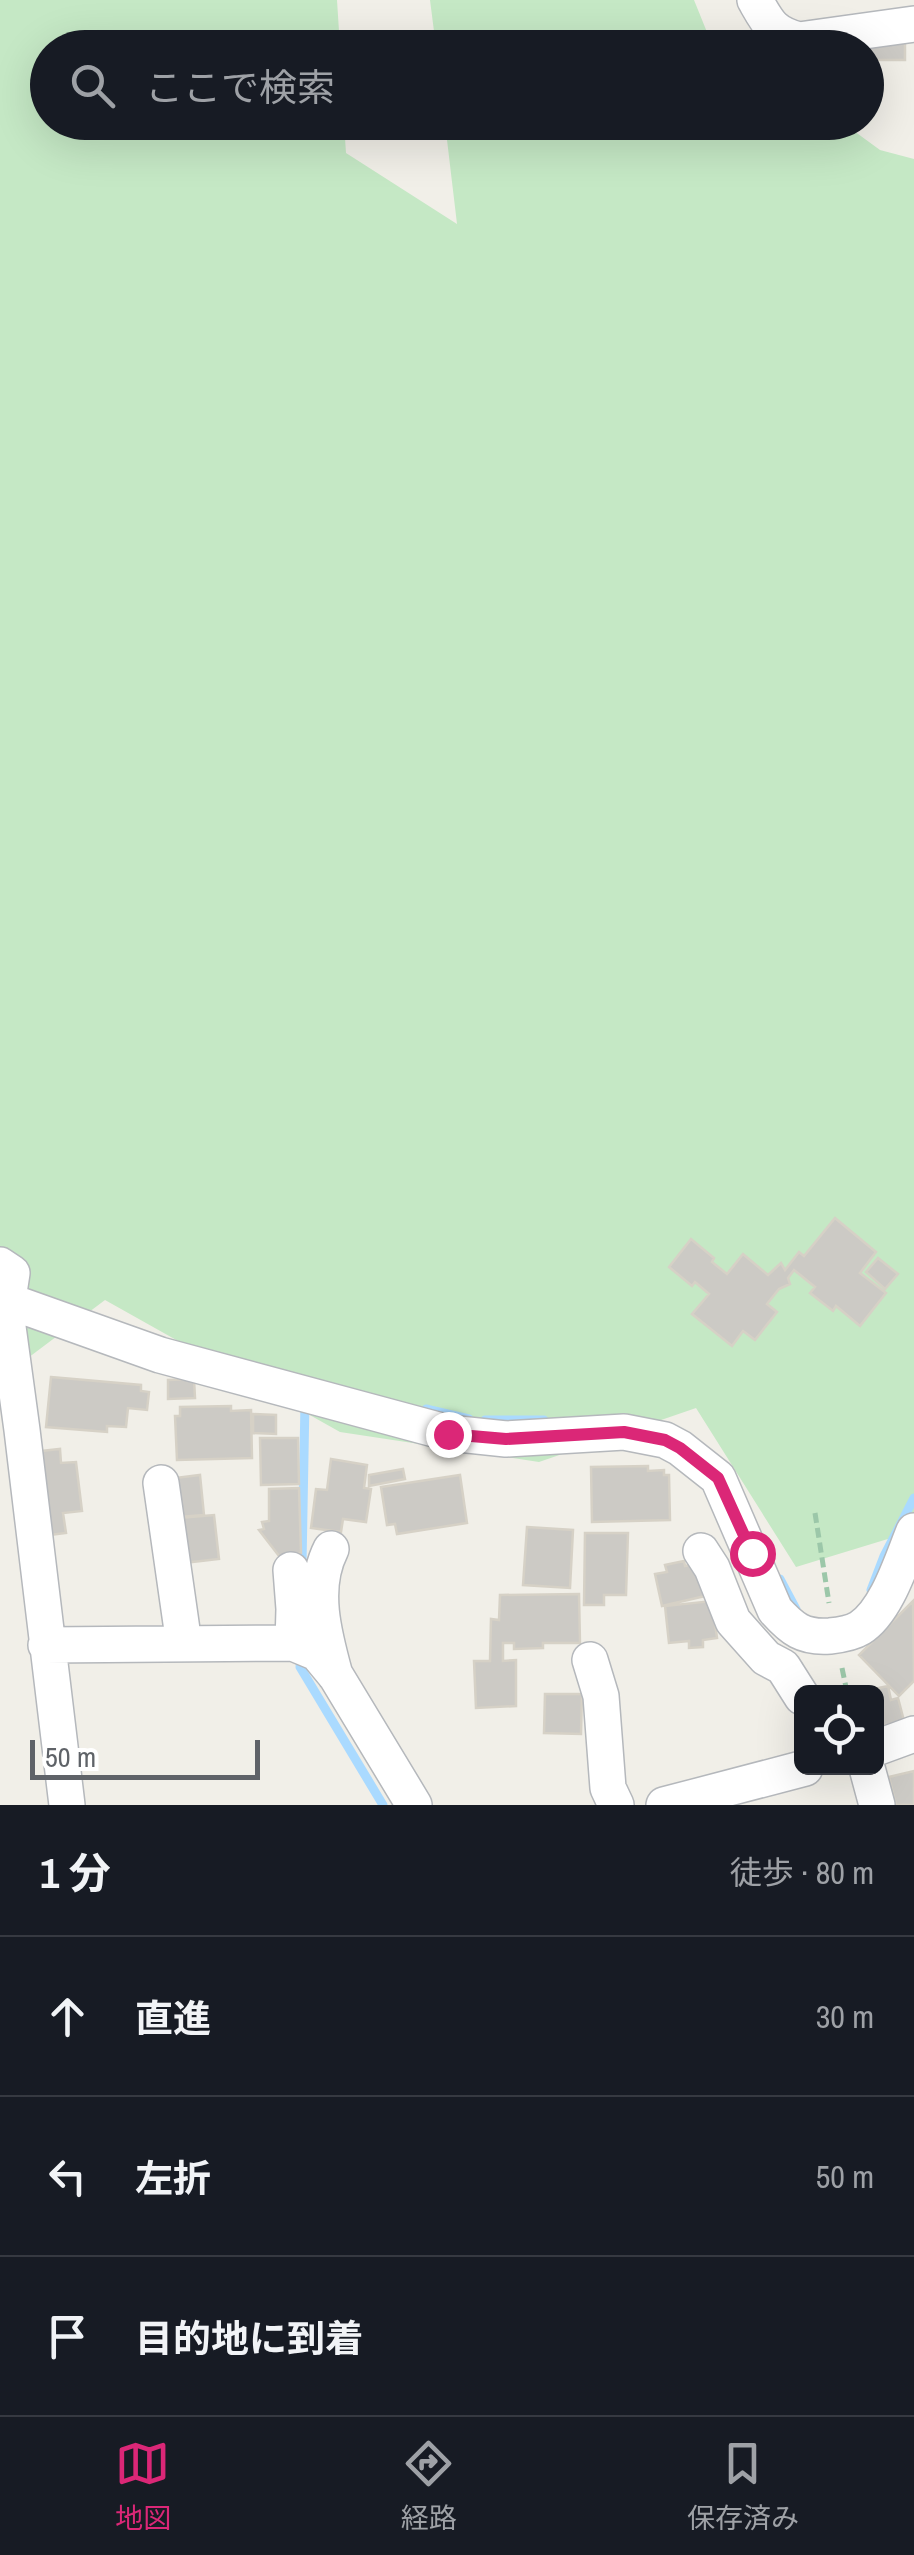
<!DOCTYPE html>
<html lang="ja">
<meta charset="utf-8">
<style>
:root{--surface:#171b24;--page:#20242c;--text:#f1f3f6;--muted:#9ea1a6;--line:#363941;--accent:#db2777}
body{margin:0;font-family:"Archivo Narrow","Noto Sans JP",sans-serif;background:var(--page);color:var(--text)}
.controls{position:absolute;right:30px;bottom:30px;display:grid;overflow:hidden;border-radius:15px;box-shadow:0 10px 40px #0002}
.controls button{width:90px;height:90px;display:grid;place-items:center;padding:0;border:0;border-bottom:2px solid var(--line);background:var(--surface);color:var(--text);font:50px sans-serif}
.scale{position:absolute;left:30px;bottom:25px;width:230px;box-sizing:border-box;padding-left:10px;border:5px solid #5f6368;border-top:0;font-size:28px;line-height:35px;white-space:nowrap;color:#5f6368;-webkit-text-stroke:8px #fff;paint-order:stroke}
.stop{position:absolute;width:30px;height:30px;margin:-22px;border:8px solid #db2777;border-radius:50%;background:#fff}
.stop.end{background:#db2777;border-color:#fff;box-shadow:0 2px 10px #0008}
.list{margin:0;padding:0;list-style:none}
h2{display:flex;justify-content:space-between;align-items:center;height:130px;margin:0;padding:0 40px;font-size:42px}
h2 small{font-size:32px;font-weight:400;color:var(--muted)}
.list li{display:grid;grid-template-columns:65px 1fr auto;gap:30px;align-items:center;box-sizing:border-box;height:160px;padding:0 40px;border-top:2px solid var(--line)}
.list b{display:block;font-size:38px;white-space:nowrap}
.list em{font-size:32px;font-style:normal;color:var(--muted)}
.icon{flex:none;width:55px;height:55px;fill:none;stroke:currentColor;stroke-width:2;stroke-linecap:round;stroke-linejoin:round}
.map{position:relative;flex:none;width:914px;height:1805px;overflow:hidden}
.search{position:absolute;background:var(--surface);box-shadow:0 10px 40px #0002;left:30px;right:30px;top:30px;height:110px;display:flex;align-items:center;gap:25px;box-sizing:border-box;padding:0 35px;border-radius:55px;color:var(--muted);font-size:38px}
.sheet{height:610px;background:var(--surface)}
nav{display:flex;justify-content:space-around;align-items:center;box-sizing:border-box;height:140px;border-top:2px solid var(--line);background:var(--surface);font-size:28px;color:var(--muted)}
nav a{display:grid;justify-items:center;gap:5px}
nav .on{color:var(--accent)}
.map>svg:first-child{display:block}
</style>
<div class="map">
<svg width="914" height="1805" viewBox="0 0 914 1805">
<rect width="100%" height="100%" fill="#f1efe8"/>
<path fill="#c5e8c5" d="M 0,0 L 337,0 L 340,47 L 48,48 L 48,122 L 344,123 L 346,153 L 457,224 L 445,123 L 843,123 L 880,150 L 914,159 L 914,1531 L 796,1567 L 696,1408 L 539,1462 L 340,1432 L 105,1300 L 0,1379 Z
M 430,0 L 694,0 L 713,47 L 436,47 Z"/>
<g fill="none" stroke-linecap="round" stroke-linejoin="round">
<path stroke="#aadaff" stroke-width="9" d="M 426,1409 L 469,1419
M 485,1420 L 544,1420
M 302,1565 L 305,1401
M 780,1579 L 796,1609
M 871,1590 L 884,1556 L 914,1498
M 301,1656 L 300,1667 L 383,1805"/>
</g>
<path fill="#cccac5" stroke="#d6d1c6" stroke-width="2.5" d="M 883,41 L 905,42 L 905,60 L 866,60 L 866,48 L 845,46 L 883,46 Z
M 835,1218 L 876,1252 L 860,1273 L 886,1293 L 860,1326 L 836,1306 L 833,1311 L 810,1293 L 815,1287 L 794,1270 L 788,1278 L 790,1284 L 779,1289 L 767,1304 L 777,1312 L 755,1340 L 743,1331 L 732,1346 L 692,1314 L 709,1294 L 695,1282 L 692,1286 L 669,1267 L 691,1239 L 714,1258 L 712,1262 L 727,1274 L 743,1254 L 768,1275 L 781,1263 L 785,1270 L 799,1252 L 804,1256 Z
M 878,1258 L 898,1274 L 885,1289 L 866,1272 Z
M 51,1377 L 141,1385 L 141,1391 L 149,1392 L 147,1410 L 128,1408 L 126,1427 L 107,1426 L 107,1432 L 46,1427 Z
M 194,1379 L 195,1398 L 168,1399 L 168,1380 Z
M 231,1406 L 231,1411 L 251,1410 L 252,1458 L 177,1460 L 175,1416 L 180,1416 L 180,1407 Z
M 253,1414 L 276,1415 L 276,1434 L 253,1433 Z
M 260,1438 L 298,1438 L 299,1484 L 261,1485 Z
M 60,1449 L 61,1463 L 76,1462 L 82,1511 L 63,1513 L 66,1533 L 41,1536 L 31,1452 Z
M 331,1459 L 367,1465 L 364,1488 L 371,1489 L 366,1522 L 343,1519 L 341,1532 L 311,1528 L 316,1489 L 327,1490 Z
M 648,1466 L 648,1471 L 664,1470 L 664,1475 L 669,1475 L 670,1520 L 592,1522 L 591,1467 Z
M 403,1469 L 405,1479 L 369,1486 L 369,1475 Z
M 200,1475 L 204,1515 L 179,1517 L 175,1478 Z
M 460,1475 L 467,1523 L 397,1534 L 395,1524 L 387,1525 L 381,1487 Z
M 299,1488 L 301,1553 L 279,1556 L 259,1530 L 264,1529 L 262,1522 L 269,1521 L 269,1489 Z
M 214,1515 L 219,1559 L 183,1563 L 179,1518 Z
M 527,1527 L 573,1530 L 570,1588 L 523,1585 Z
M 585,1533 L 628,1533 L 626,1595 L 604,1595 L 604,1605 L 584,1605 Z
M 684,1561 L 685,1566 L 695,1564 L 705,1596 L 662,1606 L 655,1574 L 667,1572 L 665,1565 Z
M 579,1594 L 580,1643 L 543,1643 L 543,1648 L 514,1649 L 514,1643 L 503,1643 L 503,1661 L 516,1660 L 516,1706 L 476,1708 L 474,1661 L 490,1661 L 491,1619 L 499,1620 L 500,1595 Z
M 712,1601 L 717,1638 L 703,1640 L 703,1647 L 689,1648 L 689,1641 L 669,1643 L 665,1606 Z
M 913,1601 L 914,1681 L 899,1696 L 859,1655 Z
M 888,1686 L 891,1700 L 898,1698 L 904,1721 L 876,1727 L 876,1692 L 860,1692 Z
M 545,1694 L 582,1694 L 581,1734 L 544,1733 Z
M 914,1771 L 914,1805 L 896,1805 L 889,1777 Z"/>
<g fill="none" stroke-linecap="round" stroke-linejoin="round">
<g stroke="#b5b8bc" stroke-width="38">
<path id="minor" d="M 755,0 C 768,23 772,33 799,40 L 914,24
M 0,1265 L 12,1273 L 6,1312 L 22,1430 L 67,1805
M 0,1298 L 160,1355 L 449,1433 L 506,1439 L 624,1432 L 665,1440 L 680,1448 L 718,1478 L 775,1610 C 792,1629 803,1638 830,1636 C 840,1635 852,1633 860,1628 C 887,1611 902,1560 914,1531
M 161,1483 L 184,1644
M 331,1549 C 311,1588 324,1635 335,1675
M 701,1551 L 712,1568 L 733,1621 L 766,1658 L 783,1667 L 802,1697
M 291,1570 L 294,1609 L 293,1643
M 46,1645 L 293,1643 L 317,1653 L 336,1676 L 414,1805
M 590,1660 L 601,1696 L 608,1788 L 616,1805
M 876,1748 L 914,1734
M 867,1768 L 877,1805
M 664,1805 L 805,1768"/>
</g>
<path stroke="#9cc7a9" stroke-width="5" stroke-dasharray="10 5" stroke-linecap="butt" d="M 815,1513 L 829,1603
M 842,1668 L 847,1692"/>
<use href="#minor" stroke="#fff" stroke-width="35"/>
</g>
<g fill="none" stroke-linecap="round" stroke-linejoin="round">
<path stroke="#db2777" stroke-width="12" d="M 448,1434 L 506,1439 L 624,1432 L 665,1440 L 680,1448 L 718,1478 L 752,1553"/>
</g>
</svg>
<div class="controls">
<button><svg class="icon" aria-label="locate" viewBox="0 0 24 24"><circle cx="12" cy="12" r="6"/><path d="M12 2v4M12 18v4M2 12h4M18 12h4"/></svg></button>
</div>
<div class="scale">50 m</div>
<div class="stop" style="left:752px;top:1553px"></div>
<div class="stop end" style="left:448px;top:1434px"></div>
<div class="search"><svg class="icon" aria-label="search" viewBox="0 0 24 24"><circle cx="10" cy="10" r="6"/><path d="M15 15l6 6"/></svg>ここで検索</div>
</div>
<section class="sheet">
<h2>1 分<small>徒歩 · 80 m</small></h2>
<ul class="list">
<li><svg class="icon" aria-label="ahead" viewBox="0 0 24 24"><path d="M12 20V5M6 11l6-6 6 6"/></svg><div><b>直進</b></div><em>30 m</em></li>
<li><svg class="icon" aria-label="left" viewBox="0 0 24 24"><path d="M17 20v-9H6M10 6l-5 5 5 5"/></svg><div><b>左折</b></div><em>50 m</em></li>
<li><svg class="icon" aria-label="arrive" viewBox="0 0 24 24"><path d="M6 21V4h12l-3 4 3 4H6"/></svg><div><b>目的地に到着</b></div></li>
</ul>
</section>
<nav>
<a class="on"><svg class="icon" aria-label="map" viewBox="0 0 24 24"><path d="M3 6l6-2 6 2 6-2v14l-6 2-6-2-6 2zM9 4v14M15 6v14"/></svg>地図</a>
<a><svg class="icon" aria-label="directions" viewBox="0 0 24 24"><path d="M12 3l9 9-9 9-9-9zM9 14v-3h6M13 9l2 2-2 2"/></svg>経路</a>
<a><svg class="icon" aria-label="saved" viewBox="0 0 24 24"><path d="M7 4h10v16l-5-4-5 4z"/></svg>保存済み</a>
</nav>
